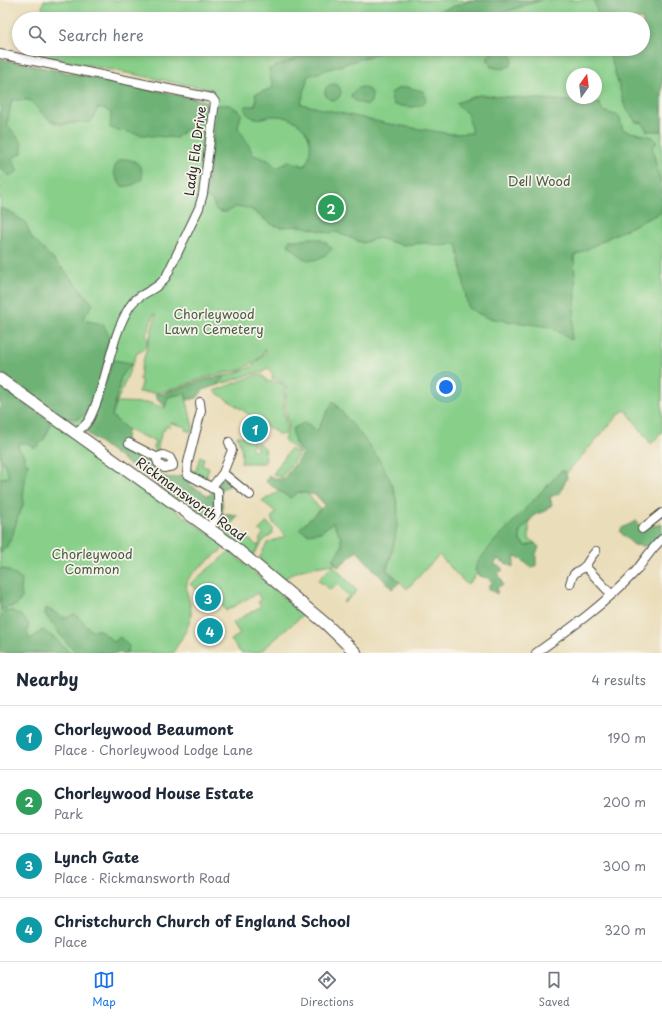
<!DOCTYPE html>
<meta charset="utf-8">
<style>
:root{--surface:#fff;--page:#f6f6f7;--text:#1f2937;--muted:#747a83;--line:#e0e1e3;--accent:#1a73e8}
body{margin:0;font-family:"Playpen Sans",sans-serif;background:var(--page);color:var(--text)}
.compass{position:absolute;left:566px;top:68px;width:36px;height:36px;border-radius:50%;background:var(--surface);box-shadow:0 2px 6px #0003;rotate:14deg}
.you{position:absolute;left:446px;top:387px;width:14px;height:14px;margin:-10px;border:3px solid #fff;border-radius:50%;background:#1a73e8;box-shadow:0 0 0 6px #1a73e833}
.badge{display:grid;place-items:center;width:26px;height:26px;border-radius:50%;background:var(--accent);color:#fff;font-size:13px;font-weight:700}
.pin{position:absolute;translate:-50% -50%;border:2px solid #fff;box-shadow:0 1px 4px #0006}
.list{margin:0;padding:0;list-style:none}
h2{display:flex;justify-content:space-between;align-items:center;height:52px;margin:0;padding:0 16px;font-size:17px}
h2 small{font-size:13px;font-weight:400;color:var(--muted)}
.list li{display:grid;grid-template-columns:26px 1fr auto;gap:12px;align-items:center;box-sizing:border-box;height:64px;padding:0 16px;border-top:1px solid var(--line)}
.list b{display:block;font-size:15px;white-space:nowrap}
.list p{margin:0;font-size:13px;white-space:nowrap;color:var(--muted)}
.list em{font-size:13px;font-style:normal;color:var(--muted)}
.icon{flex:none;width:22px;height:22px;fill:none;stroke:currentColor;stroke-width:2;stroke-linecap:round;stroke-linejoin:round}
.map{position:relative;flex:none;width:662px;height:653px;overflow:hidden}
.search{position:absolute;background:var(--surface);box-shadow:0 2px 6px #0003;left:12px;right:12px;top:12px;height:44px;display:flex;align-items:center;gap:10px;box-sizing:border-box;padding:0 14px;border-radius:22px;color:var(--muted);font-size:15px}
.sheet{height:308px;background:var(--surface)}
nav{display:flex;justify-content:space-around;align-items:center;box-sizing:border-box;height:56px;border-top:1px solid var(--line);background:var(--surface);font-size:11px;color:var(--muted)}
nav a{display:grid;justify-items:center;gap:2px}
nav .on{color:var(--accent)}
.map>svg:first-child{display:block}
</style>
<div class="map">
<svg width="662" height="653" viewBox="0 0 662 653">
<rect width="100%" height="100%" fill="#f7f3e8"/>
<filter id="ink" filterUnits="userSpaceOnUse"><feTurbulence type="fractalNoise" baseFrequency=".025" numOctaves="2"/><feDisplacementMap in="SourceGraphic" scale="8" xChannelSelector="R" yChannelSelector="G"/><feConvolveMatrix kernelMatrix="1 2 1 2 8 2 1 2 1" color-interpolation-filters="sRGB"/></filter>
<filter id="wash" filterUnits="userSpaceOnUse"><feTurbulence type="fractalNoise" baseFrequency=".012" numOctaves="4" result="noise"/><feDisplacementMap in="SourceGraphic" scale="16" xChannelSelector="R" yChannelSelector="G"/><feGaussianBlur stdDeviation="0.9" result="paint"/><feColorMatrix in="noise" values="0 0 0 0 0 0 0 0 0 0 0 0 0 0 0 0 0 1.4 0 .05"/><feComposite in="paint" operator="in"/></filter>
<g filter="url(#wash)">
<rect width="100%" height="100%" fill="#eaddb9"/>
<path fill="#88cf8a" stroke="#5a7d5a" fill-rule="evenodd" d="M 44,0 L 662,0 L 662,432 L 651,444 L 626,410 L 620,413 L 467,585 L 439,555 L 407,589 L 392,574 L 386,570 L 391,557 L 397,524 L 398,508 L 393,487 L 334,402 L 317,431 L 295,443 L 301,450 L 294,449 L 284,440 L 289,427 L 285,406 L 287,386 C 283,381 277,382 272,378 L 273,375 L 269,369 L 266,368 L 263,373 L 255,373 L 215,386 L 224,379 L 223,376 L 233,374 L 251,367 L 267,352 L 265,350 L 261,357 L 251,364 L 240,370 L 206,377 L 167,391 L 154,393 L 138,392 L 142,382 L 140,380 L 141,369 L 156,315 L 154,314 L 146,335 L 148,338 C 147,346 145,350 137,353 L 112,413 L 99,413 L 89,427 L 87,433 L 0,371 L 0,59 L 211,102 L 213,90 L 31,54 L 33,49 L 643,49 L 643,19 L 40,19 ZM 572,74 L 596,74 L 596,98 L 572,98 Z
M 256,375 L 263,376 L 267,381 L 283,384 L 285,387 L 283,408 L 287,427 L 284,435 L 282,434 L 280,435 L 214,391 Z
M 0,385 L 223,544 L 223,549 C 215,556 192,571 188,580 C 183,591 192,602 191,614 C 190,628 179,641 173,653 L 0,653 Z
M 185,393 L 193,427 L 192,432 L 185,430 L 186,427 L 171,423 L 170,427 L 166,426 L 165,430 L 162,430 L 158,447 L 159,452 L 156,453 L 154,447 L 155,441 L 127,430 L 112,416 L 117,402 L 150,403 L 165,408 L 168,397 Z
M 237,436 L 250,437 L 254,440 L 254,446 L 253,445 L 251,448 L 255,451 L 258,448 L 256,447 L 257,442 L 265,448 L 266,460 L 264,463 L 241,463 C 243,452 241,446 237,436 Z
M 290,449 L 292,451 L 300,452 L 285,473 L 280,477 L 273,474 Z
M 200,456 L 204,458 L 202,465 L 203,466 L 209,468 L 205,481 L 192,473 L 191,470 L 196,471 Z
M 280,491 L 307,493 L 320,509 L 299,530 L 332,522 L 340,535 L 342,546 L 333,560 L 335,564 C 315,567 300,567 283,580 L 259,559 L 267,543 L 286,536 L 274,524 L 271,518 L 276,512 L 262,501 Z
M 529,521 L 529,539 L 535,543 L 526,546 L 520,541 L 520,531 Z
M 267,522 L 273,529 L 273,533 L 265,539 L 253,555 L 220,530 L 234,532 L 238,531 L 249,538 L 248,539 L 250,541 L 251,540 L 257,546 L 261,541 L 259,540 L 263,534 L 259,530 Z
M 230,551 L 303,615 L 259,653 L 241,653 L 231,640 L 240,634 L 233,623 L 261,606 L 258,602 L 261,600 L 257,593 L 226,611 L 221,604 L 213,609 L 209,601 L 211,599 L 209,596 L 206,598 L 190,584 Z
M 333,565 L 357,591 L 344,603 L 343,602 L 349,596 L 337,584 L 330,590 L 318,580 Z"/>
<path fill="#6eb276" stroke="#4c6e50" d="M 473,0 L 542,0 L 484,19 L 415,19 Z
M 594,0 L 662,0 L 662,131 L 647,131 L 643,123 L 636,122 L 625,107 L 608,49 L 643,49 L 643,19 L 599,19 Z
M 321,49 L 391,49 L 308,76 L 301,104 L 389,124 L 452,134 L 472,133 L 468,115 L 456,103 L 479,95 L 599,103 L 603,111 L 619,116 L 623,130 L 653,137 L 656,141 L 656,144 L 652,147 L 662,188 L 662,212 L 610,237 L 574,256 L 576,297 L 571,340 L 551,327 L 487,318 L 468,308 L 457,243 L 443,246 L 425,243 L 402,245 L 378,238 L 363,243 L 336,232 L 330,233 L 300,226 L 280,227 L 271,224 L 252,210 L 243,207 L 236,207 L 226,212 L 221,212 L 216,210 L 212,200 L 205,197 L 218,105 L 230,105 L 242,113 C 236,132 237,125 246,140 C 249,145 251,150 253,155 L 268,160 L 277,168 L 288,161 L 305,166 C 309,160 311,149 310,142 C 307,125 289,115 273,116 C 267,116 261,120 255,118 C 249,117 246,113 244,108 L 246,106 L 255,106 L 256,98 L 255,94 L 273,88 L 269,69 Z
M 497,49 C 507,49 509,50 513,59 L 510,66 L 503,69 L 491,67 L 488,61 L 488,56 Z
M 0,59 L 207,101 L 208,114 L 205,136 L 200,138 L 194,136 L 191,130 L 186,129 L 177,138 L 142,135 L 110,128 L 111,113 L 105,109 L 98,108 L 93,119 L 89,123 C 81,121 74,123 66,124 C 49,125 41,112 30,100 L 12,100 L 7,124 L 22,143 L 22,153 L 12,158 L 18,171 L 10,176 L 0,168 Z
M325 92a8 8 0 1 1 16 0a8 8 0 1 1-16 0Z
M 363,87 L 369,90 L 372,94 L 371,102 L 368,105 C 361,103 355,103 351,96 C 354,90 357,88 363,87 Z
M 406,87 L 423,91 L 426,97 L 425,103 C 412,110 407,106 394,105 L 391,99 L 392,92 L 399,88 Z
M 126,159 C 139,161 142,166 142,179 C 135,185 130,187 122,186 C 114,177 110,170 120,160 Z
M 0,208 L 9,211 L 26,223 L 31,237 L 63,269 L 93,304 L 82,320 L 103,324 L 112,342 L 95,401 L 88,411 L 78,419 L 65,418 L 0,373 Z
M 311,238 C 320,239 327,241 332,249 C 326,256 313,264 303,258 C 298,254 294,249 288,245 L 290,240 L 304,240 Z
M 113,360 L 132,363 L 121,377 L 112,416 L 127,429 L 125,449 L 144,458 L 147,455 L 153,459 L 149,461 C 156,474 167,482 182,475 L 192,480 L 190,485 L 209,496 L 222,477 L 231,483 L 230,486 L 221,489 L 223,514 L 238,516 L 223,534 L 87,433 Z
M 223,376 L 224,379 L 215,386 L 203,390 L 197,398 L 187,400 L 185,393 L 168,397 L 165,407 L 157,398 L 155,394 L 163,394 L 206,379 Z
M 0,386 L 50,421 C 50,431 43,444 34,448 L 27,443 L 20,443 L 18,448 L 24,455 L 24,462 L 28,463 L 24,488 L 23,506 L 18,517 L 13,534 L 6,548 L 0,553 L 0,478 L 9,477 L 5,465 L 0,459 Z
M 333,401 C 356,430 392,466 397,504 C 400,525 393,550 386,570 L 400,582 L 392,589 L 357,551 L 338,567 L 333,560 L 342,546 L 340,535 L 333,522 L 321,532 L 308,534 L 299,529 L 325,505 L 316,495 L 298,492 L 290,498 L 266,482 L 269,475 C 272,477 277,480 281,479 C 287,477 298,459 302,453 L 295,443 L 292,429 L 305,422 L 317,431 Z
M 561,471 L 565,471 L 567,478 L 560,493 L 550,497 L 552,505 L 547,508 L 546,511 L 536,514 L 520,531 L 520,541 L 526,546 L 535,543 L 539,547 L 536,554 L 536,566 L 532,568 L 518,557 L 515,556 L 513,567 L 498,559 L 494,564 L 502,568 L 502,571 L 498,572 L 503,585 L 497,587 L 497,594 L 489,589 L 489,585 L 493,583 L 488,578 L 479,576 L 475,570 L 477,563 L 492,544 Z
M 636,521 L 640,527 C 646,525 657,526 662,524 L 662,542 L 651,547 L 634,545 L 620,532 L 622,528 Z
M 0,568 L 8,570 L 22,580 L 21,590 L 22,597 L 17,605 L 0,610 Z
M 46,608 L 65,618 L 75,614 L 91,630 L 100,630 L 114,642 L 120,637 L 129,646 L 128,651 L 125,653 L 77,653 L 65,641 L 45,614 Z
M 12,611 L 21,615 L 29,624 L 27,632 L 30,639 L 39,633 L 43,630 L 58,641 L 70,653 L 0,653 L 0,618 L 4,612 Z"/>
</g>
<g filter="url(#ink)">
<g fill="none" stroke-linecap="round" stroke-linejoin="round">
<g stroke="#484640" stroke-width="10">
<path id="minor" d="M 0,54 L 212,98 L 215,102 L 203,194 L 199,208 L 166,277 C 163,280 161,284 157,286 C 148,293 136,296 130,306 C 109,340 108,382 90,418 C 87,424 81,429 75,432
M 200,402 L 201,411 L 188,462 L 187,474 L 218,491 L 218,511 L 210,529
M 129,443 L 158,458
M 163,455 L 170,458 L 173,464 L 173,466 L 164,468 L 158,463 L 157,460 L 160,456 Z
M 223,473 L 250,495
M 211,488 L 223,473 L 232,450 L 229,442
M 642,529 L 662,513
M 585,566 L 611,594
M 570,584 C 574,568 578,574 586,565 C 589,560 592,555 596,551
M 536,653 C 570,629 606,603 635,572 C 644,561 651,549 662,539"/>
</g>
<g stroke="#484640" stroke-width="13">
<path id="major" d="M 0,379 L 232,545 L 326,624 L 356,653"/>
</g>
<use href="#minor" stroke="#fff" stroke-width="8"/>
<use href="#major" stroke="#fff" stroke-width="11"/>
</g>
</g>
<g text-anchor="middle" stroke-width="3.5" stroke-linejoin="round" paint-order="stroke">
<g font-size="13" fill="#2b2b2b" stroke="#f7f3e8">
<text transform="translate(195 151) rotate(-82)" y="5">Lady Ela Drive</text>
<text transform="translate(191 499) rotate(36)" y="5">Rickmansworth Road</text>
</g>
<g font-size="13" fill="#475c48" stroke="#f7f3e8">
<text x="539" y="186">Dell Wood</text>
<text x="214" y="319">Chorleywood<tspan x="214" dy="15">Lawn Cemetery</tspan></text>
<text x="92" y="559">Chorleywood<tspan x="92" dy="15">Common</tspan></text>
</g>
</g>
</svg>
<svg class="compass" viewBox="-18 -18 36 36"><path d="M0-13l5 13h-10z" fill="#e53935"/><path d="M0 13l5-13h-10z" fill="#747a83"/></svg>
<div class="you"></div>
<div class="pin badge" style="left:255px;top:429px;background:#0f9aa8">1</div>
<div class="pin badge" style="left:331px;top:208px;background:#2e9e5b">2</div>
<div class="pin badge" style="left:208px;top:598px;background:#0f9aa8">3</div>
<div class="pin badge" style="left:210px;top:631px;background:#0f9aa8">4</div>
<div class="search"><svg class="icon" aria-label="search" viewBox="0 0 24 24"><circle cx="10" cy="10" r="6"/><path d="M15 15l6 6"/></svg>Search here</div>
</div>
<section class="sheet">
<h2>Nearby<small>4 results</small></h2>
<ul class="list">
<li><span class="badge" style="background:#0f9aa8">1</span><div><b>Chorleywood Beaumont</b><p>Place · Chorleywood Lodge Lane</p></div><em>190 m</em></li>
<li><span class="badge" style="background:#2e9e5b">2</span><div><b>Chorleywood House Estate</b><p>Park</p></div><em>200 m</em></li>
<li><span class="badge" style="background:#0f9aa8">3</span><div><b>Lynch Gate</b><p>Place · Rickmansworth Road</p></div><em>300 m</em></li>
<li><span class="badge" style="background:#0f9aa8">4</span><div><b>Christchurch Church of England School</b><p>Place</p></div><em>320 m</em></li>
</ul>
</section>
<nav>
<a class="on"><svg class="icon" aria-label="map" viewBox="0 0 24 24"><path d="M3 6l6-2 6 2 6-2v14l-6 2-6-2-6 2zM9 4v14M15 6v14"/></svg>Map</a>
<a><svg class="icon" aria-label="directions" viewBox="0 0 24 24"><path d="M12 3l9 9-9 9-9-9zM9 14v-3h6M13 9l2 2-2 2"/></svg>Directions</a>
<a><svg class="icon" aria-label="saved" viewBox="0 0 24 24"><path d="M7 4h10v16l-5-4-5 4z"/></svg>Saved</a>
</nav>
